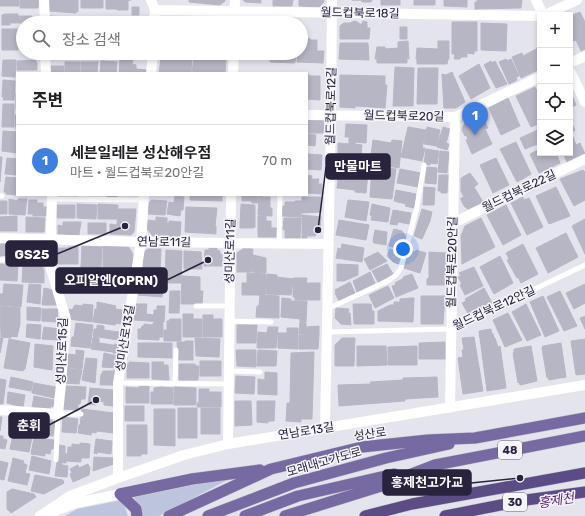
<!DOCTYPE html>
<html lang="ko">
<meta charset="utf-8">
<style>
:root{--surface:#fff;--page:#f6f6f6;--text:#202124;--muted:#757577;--line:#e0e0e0;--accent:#111827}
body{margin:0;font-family:Rubik,"Noto Sans KR",sans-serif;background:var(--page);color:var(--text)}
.controls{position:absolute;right:12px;top:12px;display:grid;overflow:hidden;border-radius:0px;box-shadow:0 2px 6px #0003}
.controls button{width:36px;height:36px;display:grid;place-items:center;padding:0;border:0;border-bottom:1px solid var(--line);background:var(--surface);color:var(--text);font:20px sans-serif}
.you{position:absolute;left:403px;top:249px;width:14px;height:14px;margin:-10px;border:3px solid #fff;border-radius:50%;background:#1a73e8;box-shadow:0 0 0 6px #1a73e833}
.badge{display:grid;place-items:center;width:26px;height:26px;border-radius:50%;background:var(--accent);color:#fff;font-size:13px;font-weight:700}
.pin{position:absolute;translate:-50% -33px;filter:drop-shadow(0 1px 2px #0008)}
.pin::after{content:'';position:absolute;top:21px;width:14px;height:12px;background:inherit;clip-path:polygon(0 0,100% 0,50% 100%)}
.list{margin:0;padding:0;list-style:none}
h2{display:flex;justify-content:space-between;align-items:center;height:52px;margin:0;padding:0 16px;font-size:17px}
h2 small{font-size:13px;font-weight:400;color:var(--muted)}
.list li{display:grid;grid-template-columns:26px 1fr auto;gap:12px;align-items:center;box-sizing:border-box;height:72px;padding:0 16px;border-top:1px solid var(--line)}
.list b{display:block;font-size:15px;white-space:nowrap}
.list p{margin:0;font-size:13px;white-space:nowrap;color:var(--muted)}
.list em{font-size:13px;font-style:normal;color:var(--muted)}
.icon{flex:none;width:22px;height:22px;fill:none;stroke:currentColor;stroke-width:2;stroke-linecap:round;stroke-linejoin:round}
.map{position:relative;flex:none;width:585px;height:516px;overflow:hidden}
.search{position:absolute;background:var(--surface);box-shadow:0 2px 6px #0003;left:16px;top:16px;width:292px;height:44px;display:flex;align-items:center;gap:10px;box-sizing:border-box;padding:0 14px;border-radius:22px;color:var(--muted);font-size:15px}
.panel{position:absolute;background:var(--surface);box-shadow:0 2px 6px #0003;left:16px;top:72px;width:292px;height:124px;border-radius:0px}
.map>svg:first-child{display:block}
</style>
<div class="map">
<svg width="585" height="516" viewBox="0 0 585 516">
<rect width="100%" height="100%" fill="#e4e4ed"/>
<path fill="#bdc5dd" d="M 233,477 L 159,516 L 140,516 L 134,497 Z
M 122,500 L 128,516 L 65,516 L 77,509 Z"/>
<path fill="#e4e4ed" d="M 585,472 L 585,504 L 514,516 L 378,516 Z"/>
<path fill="#b7b6c5" stroke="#b7b6c6" d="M 0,0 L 19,0 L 19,6 L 0,6 Z
M 20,0 L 39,0 L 38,8 L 20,8 Z
M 49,0 L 78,0 L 78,12 L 76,11 L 76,13 L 49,11 Z
M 81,0 L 103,0 L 103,8 L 81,8 Z
M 106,0 L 131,0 L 128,0 L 128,10 L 117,10 L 117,9 L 106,9 Z
M 189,0 L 225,0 L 225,1 L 220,5 L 189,2 Z
M 243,0 L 261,0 L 261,3 L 245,2 Z
M 273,0 L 293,0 L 292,6 L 273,6 Z
M 299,0 L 324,0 L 324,2 L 319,7 L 299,6 Z
M 352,0 L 372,0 L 371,2 L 362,2 L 362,0 Z
M 381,0 L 400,0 L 400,5 L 381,5 Z
M 414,0 L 435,0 L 435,5 L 414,5 Z
M 444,0 L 467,0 L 467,7 L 444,6 Z
M 477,0 L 522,0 L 521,8 L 475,9 L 475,2 L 477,2 Z
M 132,7 L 139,7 L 139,15 L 132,15 Z
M 580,12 L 585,22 L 585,49 L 581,51 L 576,40 L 571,42 L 570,39 L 570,16 Z
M 5,14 L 18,14 L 18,16 L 32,16 L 32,23 L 10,23 L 10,25 L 2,25 L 2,15 Z
M 50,16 L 78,18 L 77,23 L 50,23 Z
M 246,21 L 265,21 L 265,23 L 246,23 Z
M 355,21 L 359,23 L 359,24 L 362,24 L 363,21 L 367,22 L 367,28 L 370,28 L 369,39 L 340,39 L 340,26 L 344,23 L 350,23 Z
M 452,22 L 477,22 L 477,51 L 474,51 L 474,54 L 467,53 L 467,57 L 461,57 L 460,59 L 454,59 L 455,54 L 452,54 Z
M 481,23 L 507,24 L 506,51 L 481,50 Z
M 400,27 L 407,27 L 407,39 L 400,39 Z
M 22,28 L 23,28 L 23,51 L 21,51 Z
M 2,29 L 18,29 L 18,50 L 2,50 Z
M 306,36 L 311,40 L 317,40 L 317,51 L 324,51 L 323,63 L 297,62 L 297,53 L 301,53 L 301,38 Z
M 408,41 L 409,59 L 407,58 L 407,63 L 377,63 L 377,59 L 375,59 L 377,47 L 385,47 L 385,49 L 398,48 L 398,42 Z
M 438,41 L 449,41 L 449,59 L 448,59 L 447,64 L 417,64 L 417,59 L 416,59 L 417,48 L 438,49 Z
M 340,43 L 368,43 L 369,60 L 339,59 Z
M 540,47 L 540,69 L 521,78 L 512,57 L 522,53 L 523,56 Z
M 243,53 L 267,53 L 266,59 L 243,57 Z
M 271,53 L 296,53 L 295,63 L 270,62 Z
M 183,55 L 192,56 L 191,73 L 159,73 L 161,58 L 182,59 Z
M 194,56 L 202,56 L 202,58 L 226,60 L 225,73 L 192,73 Z
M 120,59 L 133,60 L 132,64 L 136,65 L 136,69 L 148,70 L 148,73 L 119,73 Z
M 506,59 L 507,61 L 511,59 L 519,76 L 516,77 L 517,80 L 509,84 L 499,62 Z
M 3,60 L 16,60 L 15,77 L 2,76 Z
M 35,60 L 37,63 L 37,70 L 17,70 L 17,61 Z
M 101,61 L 117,62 L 116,73 L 118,73 L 100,73 Z
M 491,61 L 492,63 L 495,61 L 507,84 L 496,88 L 484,65 Z
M 65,62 L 80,62 L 80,73 L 65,73 Z
M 81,62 L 98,62 L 97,73 L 81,73 Z
M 479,64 L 490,88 L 471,99 L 459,76 Z
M 49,66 L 64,66 L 64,73 L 49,73 Z
M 395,67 L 414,68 L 413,106 L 393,106 Z
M 418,68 L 438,68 L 437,104 L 417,104 Z
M 452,72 L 465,102 L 456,108 L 444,108 L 442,74 L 446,75 Z
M 307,73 L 310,76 L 320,76 L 320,100 L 307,99 Z
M 340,75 L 385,76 L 385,85 L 387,85 L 385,108 L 355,106 L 355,108 L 340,107 Z
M 3,80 L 15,81 L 14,100 L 3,100 L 4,97 L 2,97 Z
M 535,87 L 540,98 L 540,123 L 531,127 L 516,96 Z
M 570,91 L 576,105 L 570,108 Z
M 16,93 L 17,93 L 17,109 L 16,109 Z
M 508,98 L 520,126 L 501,135 L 489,108 Z
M 3,104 L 14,104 L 14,127 L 2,127 Z
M 481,113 L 488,128 L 485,129 L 492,144 L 472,154 L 466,140 L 468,139 L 466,135 L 465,136 L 462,130 L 463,126 L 467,120 Z
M 570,114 L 573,121 L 571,122 L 575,130 L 572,132 L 573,134 L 570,135 Z
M 15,115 L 17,115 L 17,129 L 16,129 Z
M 308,117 L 324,118 L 323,133 L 307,133 Z
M 346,124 L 367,125 L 366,143 L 355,142 L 355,144 L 362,145 L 361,156 L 338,155 L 338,143 L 349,144 L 349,137 L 345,137 Z
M 408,127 L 426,130 L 422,148 L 425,148 L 422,161 L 401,157 Z
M 427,127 L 440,130 L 437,146 L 424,144 Z
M 443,127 L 450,129 L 446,143 L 449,144 L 447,150 L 437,147 Z
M 540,129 L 540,143 L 525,149 L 520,138 Z
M 3,131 L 17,132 L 17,153 L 2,151 Z
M 307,134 L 316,135 L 315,146 L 307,145 Z
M 572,135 L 576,145 L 580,143 L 585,154 L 567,162 L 563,153 L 570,153 L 570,136 Z
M 373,140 L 391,143 L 392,140 L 402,141 L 399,168 L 370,163 Z
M 516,142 L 531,174 L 517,182 L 500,149 Z
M 426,149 L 439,151 L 437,164 L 430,163 L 430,165 L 424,164 Z
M 540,149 L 540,153 L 556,153 L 560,163 L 539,173 L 530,154 Z
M 440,151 L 449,152 L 447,173 L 438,172 Z
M 307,154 L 322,155 L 321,170 L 307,169 Z
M 0,157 L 2,157 L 0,182 Z
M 7,158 L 17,159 L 17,175 L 5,174 Z
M 496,158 L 509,185 L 493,193 L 480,165 Z
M 372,167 L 396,169 L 392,199 L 370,197 Z
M 427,167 L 437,168 L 436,184 L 425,183 Z
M 400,169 L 421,173 L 418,187 L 397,183 Z
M 583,170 L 585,172 L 585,200 L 574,206 L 560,179 Z
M 339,171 L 368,174 L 366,193 L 355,192 L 355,190 L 337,188 Z
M 470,173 L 478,184 L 474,187 L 483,202 L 468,209 L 464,206 L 461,200 L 461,198 L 464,197 L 461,191 L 461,178 Z
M 307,175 L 312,176 L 311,179 L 319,179 L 318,184 L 322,184 L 321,194 L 307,193 Z
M 439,175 L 448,175 L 447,193 L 441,193 L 441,191 L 438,191 Z
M 6,177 L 17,178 L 17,195 L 6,194 L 6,192 L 4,192 Z
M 424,187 L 435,188 L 434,205 L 423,205 Z
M 556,187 L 570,216 L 549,224 L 536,196 Z
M 396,190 L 416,194 L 414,208 L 405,206 L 406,204 L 394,201 Z
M 58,195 L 78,195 L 78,196 L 58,196 Z
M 107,195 L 117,195 L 117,197 L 107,197 Z
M 190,195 L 222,195 L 222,201 L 190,200 Z
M 242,195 L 258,195 L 258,203 L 252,203 L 251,201 L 242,201 Z
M 259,195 L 262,195 L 262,197 L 270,197 L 270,208 L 272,208 L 272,216 L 258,215 Z
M 175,196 L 184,197 L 183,210 L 181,210 L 180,216 L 167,214 L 169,202 L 174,203 Z
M 302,197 L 321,197 L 321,212 L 302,213 Z
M 523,197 L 524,200 L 529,198 L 543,227 L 527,235 L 511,203 Z
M 9,199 L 18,201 L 18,199 L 27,199 L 25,215 L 9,214 Z
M 29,200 L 37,200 L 37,203 L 43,203 L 43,207 L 47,207 L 46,216 L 33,216 L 33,214 L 28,214 Z
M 151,200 L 167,201 L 165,215 L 148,214 L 149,202 L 151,202 Z
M 348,200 L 369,202 L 366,221 L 345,217 Z
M 0,201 L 7,201 L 7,214 L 0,214 Z
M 295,201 L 302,201 L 301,217 L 282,216 L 282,206 L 285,206 L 285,202 L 295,202 Z
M 77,204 L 97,205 L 96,219 L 77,218 Z
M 98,204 L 118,205 L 117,219 L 98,219 Z
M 241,204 L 255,205 L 255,227 L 253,228 L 240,228 Z
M 372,204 L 390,208 L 388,222 L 371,220 L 372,216 L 370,215 Z
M 57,205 L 75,205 L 75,218 L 57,218 Z
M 506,205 L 521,235 L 503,245 L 487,215 Z
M 186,207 L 217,208 L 215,226 L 216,226 L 216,234 L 185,232 Z
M 118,209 L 136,209 L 134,232 L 131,235 L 110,234 L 110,224 L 117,225 Z
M 422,209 L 432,212 L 430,221 L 422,239 L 414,236 Z
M 393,210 L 411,213 L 409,224 L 398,222 L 397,225 L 390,224 Z
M 302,215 L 321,217 L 320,231 L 315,236 L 307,236 L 307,238 L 302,238 Z
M 17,216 L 17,231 L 0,231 L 0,217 Z
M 258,216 L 266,216 L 266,221 L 271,221 L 271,228 L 277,228 L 277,237 L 258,237 Z
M 26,217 L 45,218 L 44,232 L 26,232 Z
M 156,217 L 167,218 L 167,223 L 169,223 L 169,221 L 181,222 L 180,236 L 153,236 L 147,229 L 148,220 L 156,221 Z
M 284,218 L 301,218 L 300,238 L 285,238 L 285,229 L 283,230 Z
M 481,218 L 495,247 L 462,264 L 461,236 L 465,226 Z
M 585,219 L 585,254 L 572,226 Z
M 339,220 L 369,225 L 366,240 L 336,235 Z
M 63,222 L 81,222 L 79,235 L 58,234 L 58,225 L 63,226 Z
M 88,223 L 106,223 L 106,234 L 88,234 Z
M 394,229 L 402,231 L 406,237 L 403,250 L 389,246 L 393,231 Z
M 375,230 L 387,232 L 386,245 L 374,243 L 373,241 Z
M 566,233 L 578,257 L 548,273 L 536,248 Z
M 0,244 L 20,244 L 20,256 L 7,256 L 7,255 L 0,256 Z
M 342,244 L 364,248 L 362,262 L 336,258 L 338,248 L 341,249 Z
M 523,244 L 538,274 L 521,283 L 518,277 L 517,278 L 507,260 L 509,259 L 506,253 Z
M 82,246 L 102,247 L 101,267 L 81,266 Z
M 103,246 L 128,246 L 133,254 L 132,269 L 103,267 Z
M 68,247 L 78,247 L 78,264 L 54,264 L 54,248 L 69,248 Z
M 209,248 L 217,248 L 217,250 L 220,251 L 220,255 L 222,254 L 222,266 L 204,266 L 205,250 L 209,250 Z
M 244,248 L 253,249 L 251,272 L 237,272 L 237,253 Z
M 148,249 L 161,249 L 160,274 L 143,274 L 144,252 Z
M 390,249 L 403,252 L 398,264 L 393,262 L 387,256 Z
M 166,250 L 182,251 L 181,283 L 165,283 Z
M 409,250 L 415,252 L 416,250 L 426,253 L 420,273 L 404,268 Z
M 184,251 L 201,252 L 202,269 L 184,269 Z
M 378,252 L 387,261 L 370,270 L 364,259 Z
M 429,252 L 446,253 L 446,285 L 427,285 L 427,279 L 429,278 Z
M 253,255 L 266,258 L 266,273 L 252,272 Z
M 500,256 L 513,283 L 494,294 L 480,267 Z
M 0,264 L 18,265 L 17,281 L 0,280 Z
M 337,264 L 358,265 L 358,275 L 344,281 L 337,281 Z
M 387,264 L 393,274 L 378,282 L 372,271 Z
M 23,265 L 43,267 L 43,270 L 44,270 L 44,283 L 22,282 Z
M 81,266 L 101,267 L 102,271 L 81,270 Z
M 474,267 L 483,286 L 465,295 L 460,285 L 462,284 L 458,277 L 461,276 L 459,273 Z
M 370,272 L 375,283 L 357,292 L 353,281 Z
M 59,273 L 76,274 L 75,293 L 64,292 L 64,289 L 61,289 L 58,282 Z
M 247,273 L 266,274 L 265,295 L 242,295 L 242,283 L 247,283 Z
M 267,274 L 277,275 L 277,277 L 293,279 L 291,295 L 266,294 Z
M 412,274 L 418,288 L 396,297 L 392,286 L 396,285 L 395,283 L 404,278 L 403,277 Z
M 182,276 L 200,277 L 200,291 L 203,291 L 202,304 L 181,304 Z
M 293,278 L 307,278 L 306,283 L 320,283 L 320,300 L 295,300 L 295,297 L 293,297 Z
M 154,281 L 164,281 L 162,297 L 138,295 L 139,284 L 154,285 Z
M 350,282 L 355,293 L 339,301 L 335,293 L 336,293 L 335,290 Z
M 4,284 L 23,285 L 21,307 L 0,305 L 0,294 L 3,294 Z
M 29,284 L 41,285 L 40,304 L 27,302 Z
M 585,284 L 585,303 L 574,309 L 566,293 Z
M 388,286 L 394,298 L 375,308 L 369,295 Z
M 44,288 L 53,290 L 56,298 L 56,305 L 42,305 Z
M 484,288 L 492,303 L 469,315 L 462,303 L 466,301 L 465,299 Z
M 170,291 L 180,291 L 179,313 L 169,313 Z
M 560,291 L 577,326 L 564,331 L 547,297 Z
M 260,295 L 279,296 L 279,318 L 256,317 L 257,306 L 259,306 Z
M 421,296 L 445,296 L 443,324 L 421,324 Z
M 543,296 L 559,331 L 545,337 L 530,302 Z
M 282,298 L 291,299 L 291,301 L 307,301 L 306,322 L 300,322 L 300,319 L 281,317 Z
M 411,298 L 414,298 L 413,322 L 378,321 L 378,311 L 390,305 L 394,305 L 394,302 L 400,302 L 400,299 Z
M 97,302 L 116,306 L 115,309 L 123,310 L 120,324 L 117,323 L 115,325 L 93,322 L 95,309 L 97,309 Z
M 83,304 L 93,305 L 92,322 L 68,319 L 69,309 L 72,310 L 75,305 L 83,306 Z
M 136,304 L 147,304 L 146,314 L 154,315 L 154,310 L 157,310 L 157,306 L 165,306 L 164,322 L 133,320 Z
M 353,304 L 371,304 L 372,311 L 374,311 L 374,324 L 354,324 Z
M 526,304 L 541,335 L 527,341 L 512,312 Z
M 0,306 L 20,308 L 20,324 L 17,337 L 11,336 L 11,338 L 1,337 Z
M 27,307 L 41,308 L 40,321 L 27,320 Z
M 336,308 L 349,309 L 348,313 L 350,313 L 351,325 L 341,324 L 335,318 Z
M 42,309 L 58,309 L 57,322 L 42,321 Z
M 508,313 L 522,340 L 505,347 L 493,320 Z
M 183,314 L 193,314 L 193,319 L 202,319 L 202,337 L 183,337 Z
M 203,315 L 213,315 L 213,319 L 222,319 L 222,337 L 203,337 Z
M 585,316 L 585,329 L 580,318 Z
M 170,319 L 181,319 L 181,341 L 164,341 L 164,330 L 167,330 L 167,321 L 169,321 Z
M 155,322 L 163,322 L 163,337 L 159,337 L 159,340 L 138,339 L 138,329 L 141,329 L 142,326 L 144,326 L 144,324 L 153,325 L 153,323 Z
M 300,322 L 306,323 L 306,327 L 319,326 L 319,335 L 299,334 Z
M 76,323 L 93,325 L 90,348 L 71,346 L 72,337 L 74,337 Z
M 27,324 L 41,325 L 40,339 L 26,337 Z
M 97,325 L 104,326 L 104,330 L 119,332 L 118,340 L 93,336 L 94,329 L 97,329 Z
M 237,325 L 257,325 L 256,343 L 237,343 Z
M 44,327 L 59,329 L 58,340 L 42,339 Z
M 268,327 L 278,327 L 276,348 L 257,348 L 258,332 L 267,333 Z
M 287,328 L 298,328 L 298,349 L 278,348 L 278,333 L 287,333 Z
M 491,329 L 492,334 L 493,334 L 494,338 L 495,338 L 498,347 L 500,346 L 506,388 L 487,391 L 479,331 Z
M 299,335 L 319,335 L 318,349 L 299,349 Z
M 93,337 L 99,338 L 99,343 L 113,345 L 113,352 L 91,349 Z
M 474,337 L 483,391 L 463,394 L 458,358 L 463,357 L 462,350 L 464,350 L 462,338 Z
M 0,338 L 3,338 L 0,353 Z
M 195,338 L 220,339 L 219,357 L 196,356 Z
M 342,338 L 355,338 L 354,366 L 335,366 L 335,345 Z
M 9,339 L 30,343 L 25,369 L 24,369 L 23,371 L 4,368 Z
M 585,339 L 585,374 L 576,375 L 571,341 Z
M 185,341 L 193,341 L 193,360 L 178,360 L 177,342 L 185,342 Z
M 445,342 L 445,359 L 419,359 L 419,343 Z
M 138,343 L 172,343 L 172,358 L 138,357 Z
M 561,343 L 566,377 L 549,380 L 548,377 L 547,378 L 542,348 L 543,346 Z
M 35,344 L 53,346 L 52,370 L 34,367 Z
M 114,344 L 120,345 L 119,353 L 113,353 Z
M 357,346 L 386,346 L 387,365 L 357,366 Z
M 417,346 L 417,365 L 388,365 L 388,347 Z
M 531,346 L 537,381 L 520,385 L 519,382 L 518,383 L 513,353 L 514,352 L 514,349 Z
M 76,350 L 84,351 L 82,369 L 64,367 L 65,356 L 68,357 L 68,354 L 76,355 Z
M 236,350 L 256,350 L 256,367 L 237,366 Z
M 258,350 L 277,351 L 276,366 L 257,366 Z
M 314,352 L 312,419 L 301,419 L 301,422 L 286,421 L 287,403 L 290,403 L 291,353 Z
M 104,353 L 118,356 L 116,368 L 102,367 Z
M 86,358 L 97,359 L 95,383 L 82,380 Z
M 200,361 L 221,361 L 221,376 L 200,376 Z
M 129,362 L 149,363 L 149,378 L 127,378 L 127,364 L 129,364 Z
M 152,362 L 164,362 L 163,365 L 168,365 L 169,380 L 152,379 Z
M 179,364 L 195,364 L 196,366 L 199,366 L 198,380 L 179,380 Z
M 64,368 L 82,370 L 79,384 L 63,383 Z
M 103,371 L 116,371 L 115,385 L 100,385 L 101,374 L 102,374 Z
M 265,372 L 277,373 L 277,395 L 258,394 L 258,379 L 265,380 Z
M 236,376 L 255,377 L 254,394 L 235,393 Z
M 11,377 L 33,382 L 31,391 L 9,387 Z
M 437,377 L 438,397 L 405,399 L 405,401 L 339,406 L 338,385 L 371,384 L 370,382 L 403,380 L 403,378 Z
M 0,379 L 6,380 L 3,404 L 0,404 Z
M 34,383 L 56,387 L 54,398 L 32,393 Z
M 65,386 L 86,387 L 85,399 L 81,399 L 80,404 L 78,404 L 78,410 L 63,409 Z
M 139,386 L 149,386 L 149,403 L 126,403 L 126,387 L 139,388 Z
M 161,387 L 173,388 L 173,404 L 151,404 L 151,392 L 154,392 L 154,388 Z
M 174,387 L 196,388 L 196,405 L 174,405 Z
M 90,388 L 113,390 L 113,406 L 104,405 L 104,402 L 97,401 L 96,405 L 88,404 Z
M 199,389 L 209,389 L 209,392 L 221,392 L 221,407 L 197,407 L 198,402 L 199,402 Z
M 8,392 L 25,395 L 23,407 L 7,403 Z
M 34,396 L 54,400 L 53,407 L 51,406 L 50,411 L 32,408 Z
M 235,401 L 251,401 L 252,425 L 235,426 Z
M 257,401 L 275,401 L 274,421 L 268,421 L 268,423 L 257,422 Z
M 125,406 L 144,406 L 144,421 L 125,421 Z
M 178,408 L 197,408 L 197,438 L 178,438 Z
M 201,408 L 220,408 L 220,434 L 201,434 Z
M 82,409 L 114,413 L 113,433 L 97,431 L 96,433 L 92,432 L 91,435 L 78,433 L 79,425 L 80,425 Z
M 154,409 L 175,409 L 175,446 L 154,445 Z
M 0,417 L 2,417 L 0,431 Z
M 63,417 L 78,419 L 76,433 L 62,432 Z
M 36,418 L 52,420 L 52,421 L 55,422 L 53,436 L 34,434 Z
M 127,425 L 147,425 L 147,454 L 141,454 L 141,456 L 127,456 Z
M 13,435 L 32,438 L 29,452 L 10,449 Z
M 0,436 L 3,436 L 3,439 L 7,440 L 5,449 L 0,448 Z
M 34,438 L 54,440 L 53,449 L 51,449 L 50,454 L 45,453 L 45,456 L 31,454 Z
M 96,439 L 112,441 L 111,454 L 97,452 L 97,454 L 94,453 Z
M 80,443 L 90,444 L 89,458 L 81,458 L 81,462 L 67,461 L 68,447 L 72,447 L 72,444 L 80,445 Z
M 59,445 L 65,446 L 65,453 L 58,452 Z
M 58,453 L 67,454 L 66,463 L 57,462 Z
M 32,456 L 51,461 L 49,474 L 29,470 Z
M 94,457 L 114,458 L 114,464 L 93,471 Z
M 13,458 L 24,461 L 23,463 L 27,465 L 25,473 L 30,474 L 27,485 L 8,481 Z
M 0,461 L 8,463 L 4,480 L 0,479 Z
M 57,462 L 62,463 L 62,465 L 68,466 L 67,477 L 55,476 Z
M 88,464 L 90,468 L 89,475 L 73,482 L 70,474 L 72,473 L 70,469 L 78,465 L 79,468 Z
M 35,475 L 63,480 L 64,483 L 44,494 L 31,491 Z
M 12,489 L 34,494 L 36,497 L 11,513 L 7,509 L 7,492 Z"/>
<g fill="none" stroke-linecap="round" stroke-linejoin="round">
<g stroke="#c3c1c9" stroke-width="12">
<path id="primary" d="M 120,494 L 192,479 L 260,470
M 120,494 L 136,509 L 137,516
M 169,516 L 271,469 L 362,447 L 428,440 L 475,438 L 585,418
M 208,516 L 294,483 L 386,458 L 449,444
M 245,516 L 298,496 L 394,474
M 285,516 L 378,487 L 435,465 L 585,436"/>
</g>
<g stroke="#c3c1c9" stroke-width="12">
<path id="trunk" d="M 365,516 L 412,504 L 585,473
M 445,516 L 526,500 L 585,492"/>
</g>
<path stroke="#fff" stroke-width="5" d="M 45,57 L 153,53
M 0,196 L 2,196
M 52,199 L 143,200
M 279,244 L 280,195
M 0,260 L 50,260
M 196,306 L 229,306
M 327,309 L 388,281 L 396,275 L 401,268 L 417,207 L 424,165
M 229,321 L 271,322
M 327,332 L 451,329 L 585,265
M 229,371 L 260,372
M 118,383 L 228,384
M 175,383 L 176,350
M 56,460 L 58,414 L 81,414"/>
<path stroke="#fff" stroke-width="10" d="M 44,0 L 45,23
M 151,0 L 155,10 L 154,23
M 536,0 L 543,15
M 155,10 L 540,16
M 545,15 L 577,0
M 234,23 L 235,0
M 45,53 L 46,73
M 570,63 L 585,56
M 570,71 L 585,102
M 151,73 L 153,53
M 233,73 L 234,53
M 307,115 L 455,117 L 540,77
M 453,223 L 585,159
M 0,238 L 141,242 L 329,244
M 450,408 L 455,117
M 0,410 L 58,414 L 61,384 L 66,319 L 51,269 L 50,260 L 52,195
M 325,428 L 331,115 L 332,0
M 228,444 L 231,195
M 118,478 L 118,383 L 141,242 L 144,195
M 53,512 L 76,503 L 120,494
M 40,516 L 70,496 L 118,478 L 184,455 L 228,444 L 585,385"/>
<use href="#primary" stroke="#7769a1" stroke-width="11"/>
<use href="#trunk" stroke="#5c4c86" stroke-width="11"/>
</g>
<g text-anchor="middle" stroke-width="3" stroke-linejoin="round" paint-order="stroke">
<g fill="#f4f4f9" stroke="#676276" stroke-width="1">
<rect x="498" y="441" width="24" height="18" rx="3"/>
<rect x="503" y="493" width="24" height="18" rx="3"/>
</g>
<g font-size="11" font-weight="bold" fill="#2a233e">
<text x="510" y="454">48</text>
<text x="515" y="506">30</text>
</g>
<g font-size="12" fill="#2a233e" stroke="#f4f4f9">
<text transform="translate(360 13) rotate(1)" y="4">월드컵북로18길</text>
<text transform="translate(331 106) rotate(-89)" y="4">월드컵북로12길</text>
<text transform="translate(404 116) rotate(1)" y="4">월드컵북로20길</text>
<text transform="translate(519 191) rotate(-26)" y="4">월드컵북로22길</text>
<text transform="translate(164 242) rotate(1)" y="4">연남로11길</text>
<text transform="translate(230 251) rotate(-89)" y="4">성미산로11길</text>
<text transform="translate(452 262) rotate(-89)" y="4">월드컵북로20안길</text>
<text transform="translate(494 308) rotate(-25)" y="4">월드컵북로12안길</text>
<text transform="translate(125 338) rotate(-81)" y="4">성미산로13길</text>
<text transform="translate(62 351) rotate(-88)" y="4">성미산로15길</text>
<text transform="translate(306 431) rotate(-9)" y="4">연남로13길</text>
<text transform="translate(370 434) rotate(-8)" y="4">성산로</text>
<text transform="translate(324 462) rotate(-16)" y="4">모래내고가도로</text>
</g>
<g font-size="13" font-style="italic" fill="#5b1f79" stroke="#f4f4f9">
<text transform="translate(556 500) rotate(-9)" y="5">홍제천</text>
</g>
</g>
<path fill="none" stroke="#2a233e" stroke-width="1.5" d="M318 230L326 167M125 226L57 254M208 260L167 280M96 400L49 425M520 478L471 483"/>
<g fill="#2a233e" stroke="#f4f4f9" stroke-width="1.5">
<circle cx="318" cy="230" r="4"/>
<circle cx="125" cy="226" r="4"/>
<circle cx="208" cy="260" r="4"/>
<circle cx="96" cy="400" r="4"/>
<circle cx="520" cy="478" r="4"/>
</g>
<g fill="#2a233e" stroke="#2a233e" stroke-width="1.5">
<rect x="326" y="154" width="64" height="25" rx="4"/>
<rect x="6" y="241" width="51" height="25" rx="4"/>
<rect x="56" y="268" width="111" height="25" rx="4"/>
<rect x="9" y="413" width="40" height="25" rx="4"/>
<rect x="383" y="470" width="88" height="25" rx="4"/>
</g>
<g font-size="13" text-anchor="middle" font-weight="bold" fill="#fff">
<text x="358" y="171">만물마트</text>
<text x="32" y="259">GS25</text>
<text x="111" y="285">오피알엔(OPRN)</text>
<text x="29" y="430">춘휘</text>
<text x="427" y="487">홍제천고가교</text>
</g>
</svg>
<div class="controls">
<button>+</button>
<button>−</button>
<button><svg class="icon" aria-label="locate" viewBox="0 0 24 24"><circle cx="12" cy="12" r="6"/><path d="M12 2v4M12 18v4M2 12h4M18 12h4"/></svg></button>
<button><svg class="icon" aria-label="layers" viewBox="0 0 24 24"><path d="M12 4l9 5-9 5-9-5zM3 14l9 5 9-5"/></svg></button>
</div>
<div class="you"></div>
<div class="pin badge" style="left:475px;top:135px;background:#3f7fe0">1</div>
<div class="search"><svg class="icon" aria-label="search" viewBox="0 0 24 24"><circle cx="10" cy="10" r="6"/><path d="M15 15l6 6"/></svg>장소 검색</div>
<section class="panel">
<h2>주변<small></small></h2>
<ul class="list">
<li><span class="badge" style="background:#3f7fe0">1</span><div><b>세븐일레븐 성산해우점</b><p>마트 · 월드컵북로20안길</p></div><em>70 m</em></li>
</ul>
</section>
</div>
